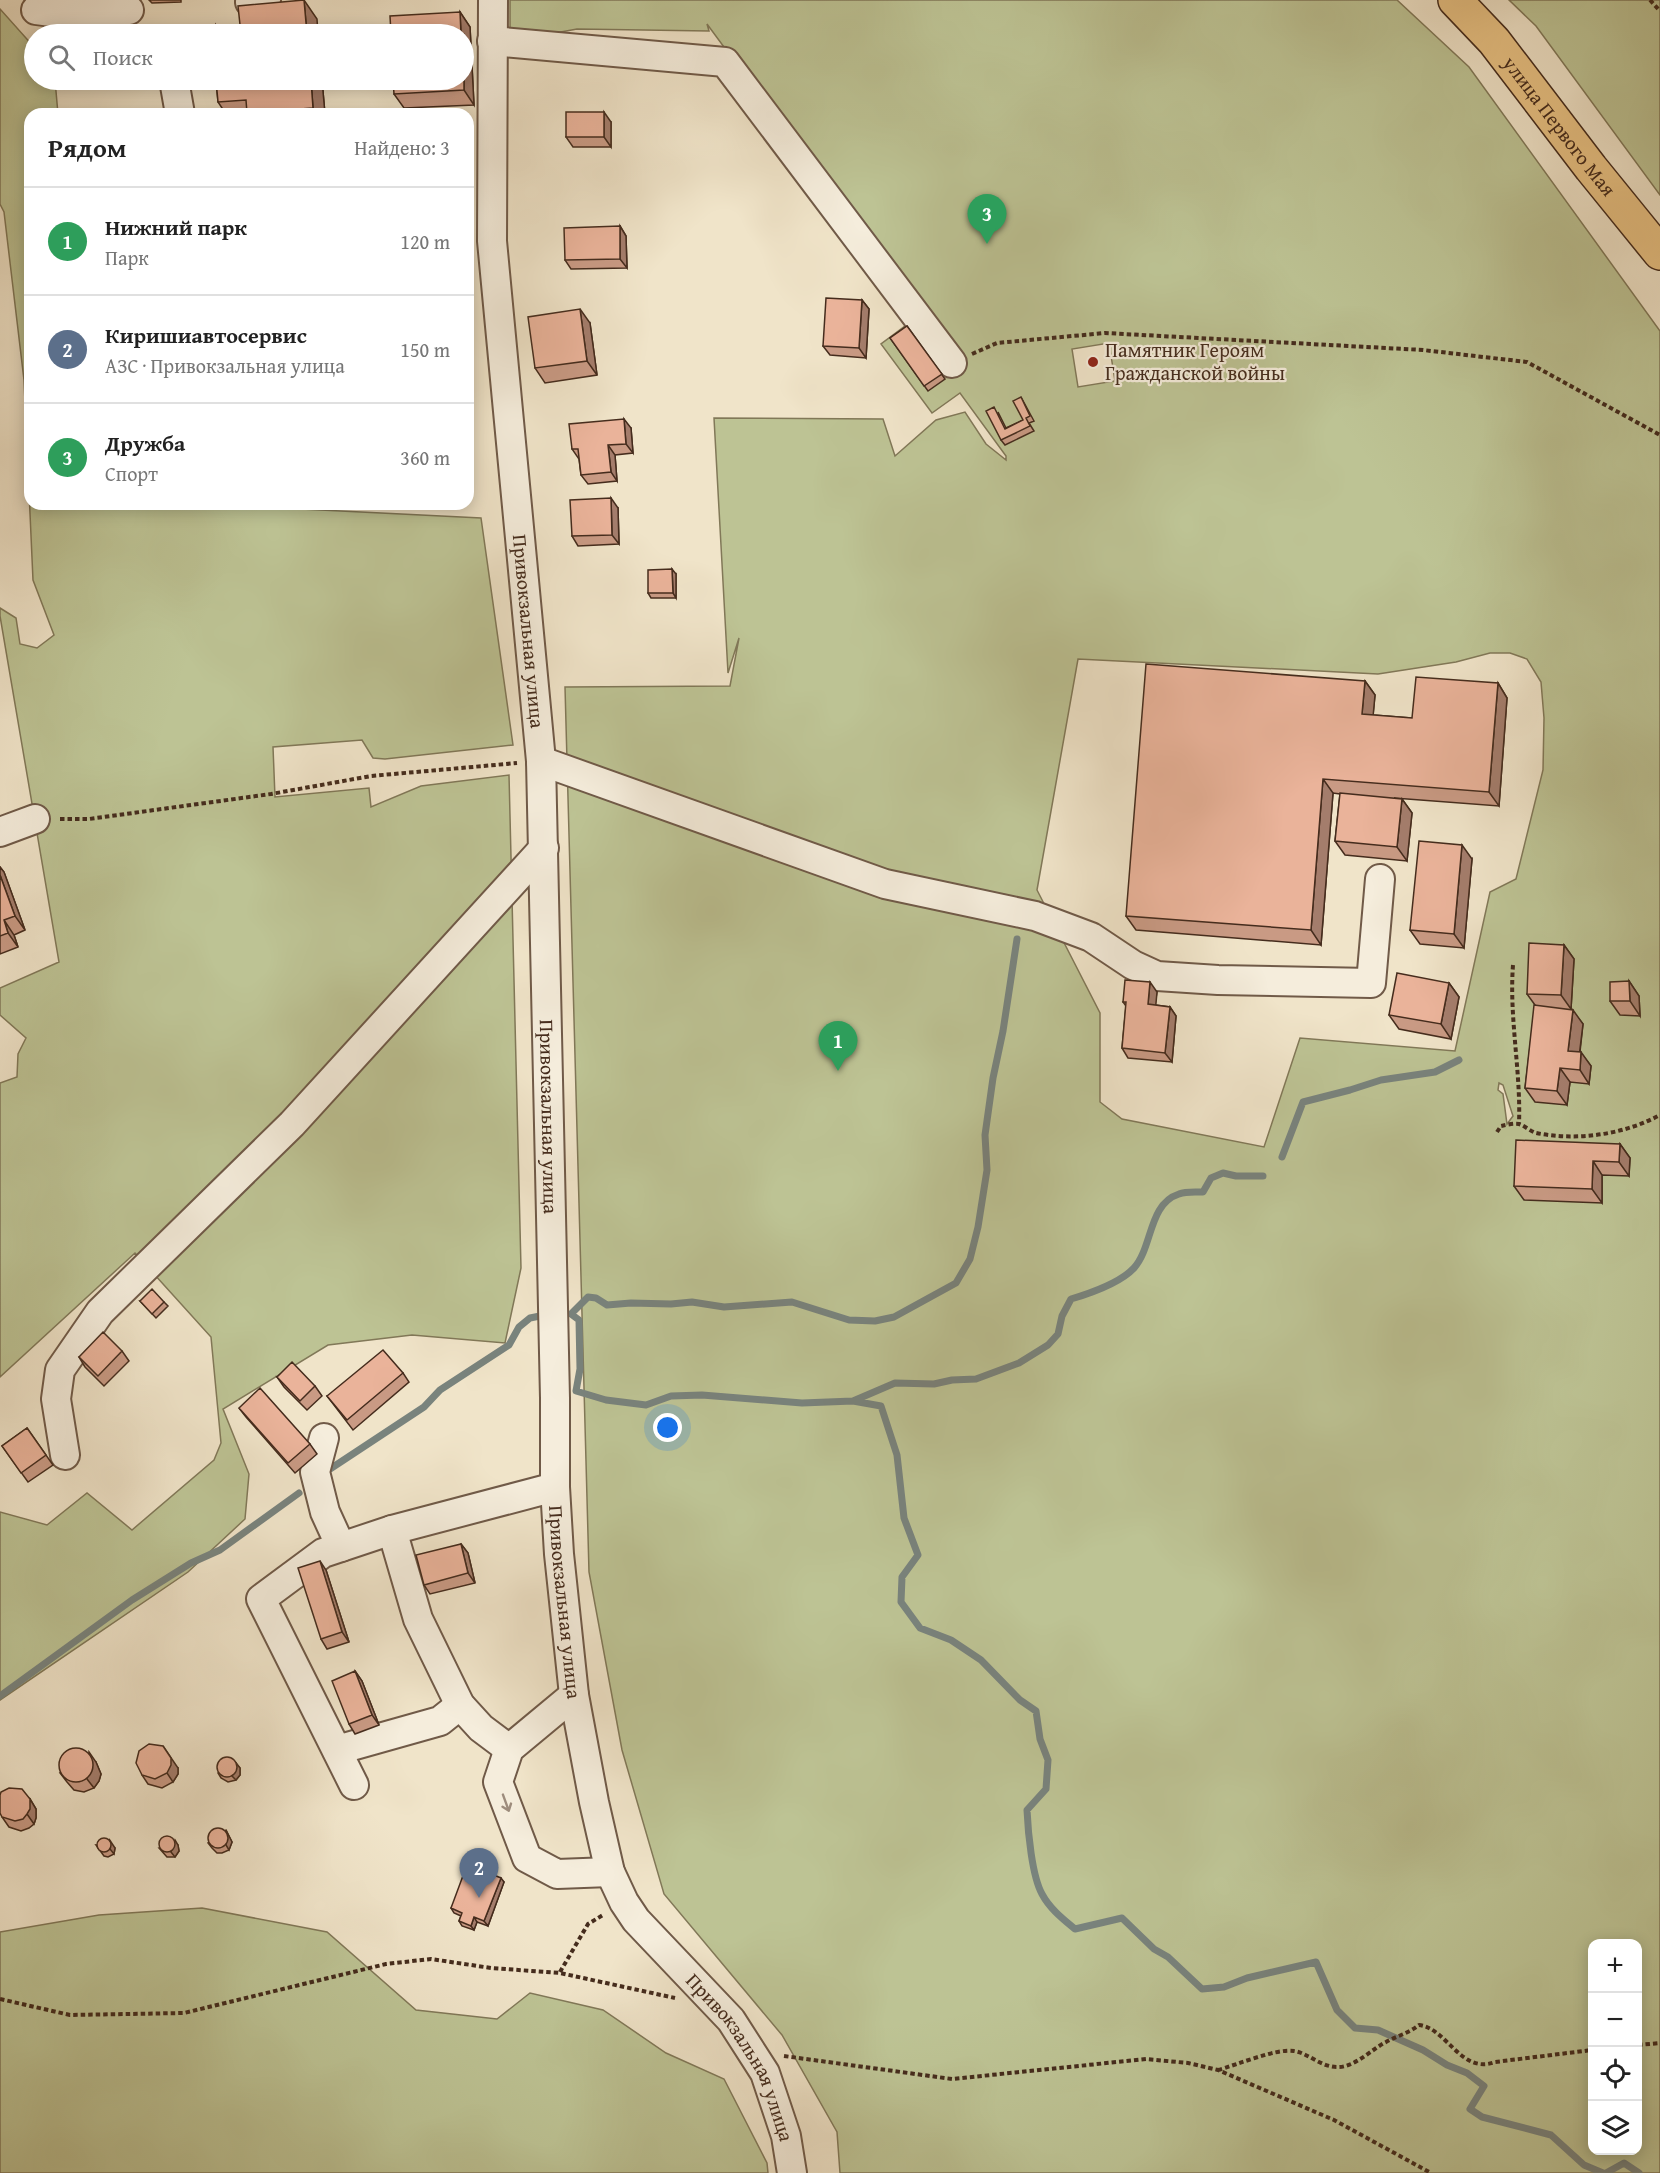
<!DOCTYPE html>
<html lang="ru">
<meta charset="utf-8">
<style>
:root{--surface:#fff;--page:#f6f6f6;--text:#222;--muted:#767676;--line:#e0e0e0;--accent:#2563eb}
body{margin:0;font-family:"Gentium Book Plus",serif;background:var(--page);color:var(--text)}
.controls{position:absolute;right:18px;bottom:18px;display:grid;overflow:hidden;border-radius:12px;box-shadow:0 3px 15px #0003}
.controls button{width:54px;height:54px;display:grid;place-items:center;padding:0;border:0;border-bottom:2px solid var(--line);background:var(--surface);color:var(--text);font:30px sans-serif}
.you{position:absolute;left:668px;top:1428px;width:21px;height:21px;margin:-15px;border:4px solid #fff;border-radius:50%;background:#1a73e8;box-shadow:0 0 0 9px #1a73e833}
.badge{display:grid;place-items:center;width:39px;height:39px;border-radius:50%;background:var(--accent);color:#fff;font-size:20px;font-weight:700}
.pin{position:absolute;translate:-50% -50px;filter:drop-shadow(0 2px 3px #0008)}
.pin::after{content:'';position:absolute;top:32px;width:21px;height:18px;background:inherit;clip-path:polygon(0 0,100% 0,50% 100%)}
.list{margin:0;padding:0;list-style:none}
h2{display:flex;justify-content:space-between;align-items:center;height:78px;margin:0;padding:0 24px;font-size:26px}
h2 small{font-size:20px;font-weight:400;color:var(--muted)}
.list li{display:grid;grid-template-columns:39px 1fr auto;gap:18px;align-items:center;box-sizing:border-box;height:108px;padding:0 24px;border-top:2px solid var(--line)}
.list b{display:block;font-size:22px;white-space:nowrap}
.list p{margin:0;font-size:20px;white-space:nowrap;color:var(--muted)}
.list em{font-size:20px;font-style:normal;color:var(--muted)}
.icon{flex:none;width:33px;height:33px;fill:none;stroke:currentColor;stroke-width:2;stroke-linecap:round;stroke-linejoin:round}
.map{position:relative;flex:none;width:1660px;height:2173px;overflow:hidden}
.search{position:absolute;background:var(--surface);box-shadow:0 3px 15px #0003;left:24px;top:24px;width:450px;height:66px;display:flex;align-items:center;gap:15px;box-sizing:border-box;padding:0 21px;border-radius:33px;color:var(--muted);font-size:22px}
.panel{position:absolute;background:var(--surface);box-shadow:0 3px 15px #0003;left:24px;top:108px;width:450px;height:402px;border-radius:18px}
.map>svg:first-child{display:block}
</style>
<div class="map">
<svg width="1660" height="2173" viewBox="0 0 1660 2173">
<rect width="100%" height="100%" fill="#f0e4c9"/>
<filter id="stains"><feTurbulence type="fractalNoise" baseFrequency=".00333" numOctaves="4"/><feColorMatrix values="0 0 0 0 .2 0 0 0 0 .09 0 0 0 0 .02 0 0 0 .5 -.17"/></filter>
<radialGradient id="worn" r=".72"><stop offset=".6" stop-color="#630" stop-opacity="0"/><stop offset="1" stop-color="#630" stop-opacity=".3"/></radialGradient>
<path fill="#bdc394" stroke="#817858" stroke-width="1.5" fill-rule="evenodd" d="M 510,0 L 1397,0 L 1469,67 L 1660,331 L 1660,2173 L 840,2173 L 837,2132 L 782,2035 L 664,1894 L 622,1750 L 589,1572 L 565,687 L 730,686 L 739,638 L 728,673 L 714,418 L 883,419 L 895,456 L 936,420 L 965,412 L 986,444 L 1006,460 L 1006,456 L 960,393 L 932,413 L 881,344 L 921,314 L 707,24 L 709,31 L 577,29 L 539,36 L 510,35 ZM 1109,343 L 1115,381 L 1078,387 L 1072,349 ZM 1490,653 L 1510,653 L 1527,659 L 1541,682 L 1544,718 L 1543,770 L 1516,879 L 1490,892 L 1455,1051 L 1300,1038 L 1264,1147 L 1122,1119 L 1100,1102 L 1100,1013 L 1037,890 L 1078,659 L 1378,674 L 1456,662 ZM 1499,1083 L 1503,1085 L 1513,1116 L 1507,1124 L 1503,1094 L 1498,1090 ZM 1592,1944 L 1638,1944 L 1638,2150 L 1592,2150 Z
M 1509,0 L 1660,0 L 1660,195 L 1536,26 Z
M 0,9 L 34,47 L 34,80 L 55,80 L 58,114 L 30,114 L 30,504 L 299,504 L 301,509 L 481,518 L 513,745 L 385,759 L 373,758 L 362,740 L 273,747 L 275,797 L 369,788 L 371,807 L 421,786 L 509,775 L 521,1268 L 505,1343 L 412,1335 L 328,1345 L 223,1409 L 249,1474 L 245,1519 L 188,1572 L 0,1700 L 0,1512 L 47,1525 L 87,1493 L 132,1530 L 214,1460 L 221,1443 L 211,1337 L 135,1253 L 0,1377 L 0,1083 L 17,1077 L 18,1054 L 26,1038 L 0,1015 L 0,988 L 59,962 L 0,616 L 0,608 L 16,618 L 20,644 L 37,648 L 54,635 L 33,580 L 24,380 L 4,212 L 0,204 Z
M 202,1908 L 327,1932 L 416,2010 L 497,2019 L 530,1993 L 603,2010 L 666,2053 L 724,2079 L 767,2163 L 768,2173 L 0,2173 L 0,1932 L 99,1915 Z"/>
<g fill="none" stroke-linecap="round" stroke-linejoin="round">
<path stroke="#79837d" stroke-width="7" d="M 1017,939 L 1003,1031 L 993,1078 L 985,1135 L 987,1170 L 978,1227 L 970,1259 L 956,1283 L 894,1317 L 875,1321 L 849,1320 L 792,1302 L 724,1307 L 692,1302 L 671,1304 L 631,1303 L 607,1305 L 596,1298 L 588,1297 L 571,1314 L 579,1320 L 580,1369 L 576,1391 L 606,1400 L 646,1405 L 671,1396 L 702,1395 L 802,1403 L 853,1401 L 881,1406 L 897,1455 L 904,1518 L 918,1555 L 902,1577 L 901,1602 L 920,1628 L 951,1640 L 981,1660 L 1020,1700 L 1036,1711 L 1040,1739 L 1048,1760 L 1046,1789 L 1027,1810 C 1028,1832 1032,1876 1042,1894 C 1050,1909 1063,1919 1075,1929 L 1122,1918 L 1154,1949 L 1168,1957 L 1202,1989 L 1224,1987 L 1247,1978 L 1316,1962 L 1337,2010 L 1355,2028 L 1378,2030 L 1423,2050 L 1447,2065 L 1467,2073 L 1484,2086 L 1470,2109 L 1482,2117 L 1551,2135 L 1584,2165 L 1603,2173
M 1282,1157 L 1303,1102 L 1350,1090 L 1381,1080 L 1435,1072 L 1459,1060
M 853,1401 L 895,1383 L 934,1384 L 952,1380 L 976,1379 L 1019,1363 L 1048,1345 L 1058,1334 L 1062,1316 L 1071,1299 C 1091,1293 1120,1283 1134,1268 C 1153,1247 1148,1204 1179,1194 C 1186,1191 1196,1192 1203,1192 L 1211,1178 L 1223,1173 L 1236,1176 L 1263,1176
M 330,1469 L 424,1407 L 440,1390 L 509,1345 L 519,1327 L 530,1318 L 540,1316
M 0,1696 L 132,1600 L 191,1563 L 220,1550 L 299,1493
M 1606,2173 L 1624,2163 L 1639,2173"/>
<g stroke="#705a48" stroke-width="32">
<g id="minor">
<path id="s1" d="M 493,0 L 492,241 L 541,761 L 555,1398 L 555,1487 L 559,1554 L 574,1695 L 594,1802 L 610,1872 L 624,1902 L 636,1920 L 731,2020 L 765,2073 L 786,2136 L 792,2173"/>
<path d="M 250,2 L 266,0"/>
<path d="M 36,10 L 67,14 L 129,10"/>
<path d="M 492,41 L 725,62 L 952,363"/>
<path d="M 174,80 L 180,114"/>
<path d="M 541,761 L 885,884 L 1035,916 L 1091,937 L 1133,965 L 1157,976 L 1218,980 L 1371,983 L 1380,879"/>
<path d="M 0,832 L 35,819"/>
<path d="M 324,1438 L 315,1472 L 325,1512 L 341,1547"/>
<path d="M 65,1455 L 56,1399 L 60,1370 L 100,1312 L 292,1124 L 544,848"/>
<path d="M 392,1530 L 418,1619 L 460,1705 L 481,1728 L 509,1749"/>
<path d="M 574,1695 L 509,1749 L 498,1782 L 527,1858 L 557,1874 L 610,1872"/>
<path d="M 337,1750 L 440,1721 L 460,1705"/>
<path d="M 354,1785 L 261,1599 L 323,1553 L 392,1530 L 555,1487"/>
</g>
</g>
<g stroke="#452c1d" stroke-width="36">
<g id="major">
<path id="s2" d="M 1455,0 L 1494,41 L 1591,168 L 1660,253"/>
</g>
</g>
<path stroke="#452c1d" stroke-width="4" stroke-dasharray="4.5 3" stroke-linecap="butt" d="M 1650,0 L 1660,11
M 972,354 L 997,343 L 1105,333 L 1423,350 L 1527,362 L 1660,435
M 60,819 L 89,819 L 271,794 L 371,776 L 517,763
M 1513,965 C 1509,1018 1521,1071 1519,1124
M 1497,1132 L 1501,1126 C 1506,1125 1514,1123 1519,1124 C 1525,1126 1530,1131 1536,1133 C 1577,1141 1623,1135 1660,1115
M 560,1972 L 588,1924 L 603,1915
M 0,1999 L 70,2015 L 184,2013 L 386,1964 L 431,1959 L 491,1968 L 560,1973 L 675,1998
M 1638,2045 L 1660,2043
M 784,2056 L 952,2079 L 1146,2059 L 1188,2063 L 1218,2070 L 1334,2120 L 1431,2173
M 1218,2070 C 1236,2065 1277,2048 1294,2051 C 1308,2053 1321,2067 1337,2067 C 1354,2068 1372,2049 1386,2042 C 1397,2036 1409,2033 1419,2025 C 1447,2028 1461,2075 1495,2062 L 1592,2050"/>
<use href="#minor" stroke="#f5eddc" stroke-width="28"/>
<use href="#major" stroke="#e8c284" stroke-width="33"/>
</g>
<path fill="#c99a84" stroke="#452c1d" stroke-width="1.5" d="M 149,0 L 181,0 L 181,2 L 152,3 Z
M 460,12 L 470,27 L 474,105 L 404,108 L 394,94 Z
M 216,80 L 322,80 L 325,114 L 226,114 L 218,102 Z
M 611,122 L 611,147 L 573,147 L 566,137 Z
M 620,226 L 626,236 L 627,268 L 571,269 L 565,260 Z
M 862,300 L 869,309 L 866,358 L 830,355 L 823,346 Z
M 590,323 L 597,375 L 545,383 L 535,368 Z
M 907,326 L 945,379 L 928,391 L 890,338 Z
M 1021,397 L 1034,421 L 1029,423 L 1034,431 L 1005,445 L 1001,440 L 998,412 L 1006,428 L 1023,420 Z
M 631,428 L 633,453 L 615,455 L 617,481 L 588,484 L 581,475 L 579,459 L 572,449 Z
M 618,508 L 619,544 L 578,546 L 572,536 Z
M 676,574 L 676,598 L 651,598 L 648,593 Z
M 1365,681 L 1375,695 L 1373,715 L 1412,718 L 1498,683 L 1507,698 L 1499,806 L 1394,798 L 1402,799 L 1412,813 L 1407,861 L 1345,855 L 1335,841 L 1340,794 L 1333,793 L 1321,945 L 1136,930 L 1126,916 Z
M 1472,859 L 1464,948 L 1420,944 L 1410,930 Z
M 0,867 L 4,872 L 25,930 L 14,935 L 18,947 L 0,954 Z
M 1564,945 L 1574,959 L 1571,1009 L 1583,1024 L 1580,1052 L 1591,1066 L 1589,1084 L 1570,1082 L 1567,1105 L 1535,1102 L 1525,1088 L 1535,1005 L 1527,994 Z
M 1629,981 L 1639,996 L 1640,1016 L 1620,1015 L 1610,1001 Z
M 1449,983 L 1459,997 L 1451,1039 L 1399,1029 L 1389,1015 Z
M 1157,992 L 1155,1005 L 1170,1007 L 1176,1016 L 1172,1062 L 1128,1058 L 1122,1048 L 1126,1006 L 1123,1002 Z
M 1620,1144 L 1630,1158 L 1629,1176 L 1602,1175 L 1602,1203 L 1524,1200 L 1514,1186 Z
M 140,1301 L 164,1302 L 168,1306 L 156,1318 Z
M 122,1351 L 129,1361 L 104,1386 L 85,1367 L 79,1357 Z
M 403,1373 L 409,1382 L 353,1430 L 327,1396 Z
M 277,1377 L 315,1386 L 322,1396 L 307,1410 L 284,1387 Z
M 239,1408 L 310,1444 L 317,1454 L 295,1473 L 246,1417 Z
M 27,1428 L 53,1465 L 28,1482 L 2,1446 Z
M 461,1544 L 468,1553 L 475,1583 L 430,1594 L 424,1585 Z
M 326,1570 L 349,1642 L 327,1649 L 321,1639 Z
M 355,1671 L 362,1681 L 379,1725 L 355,1734 L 349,1724 Z
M 96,1762 L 101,1774 L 99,1781 L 94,1788 L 84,1792 L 74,1790 L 67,1782 L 60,1773 Z
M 236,1763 L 240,1768 L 240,1775 L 236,1780 L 228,1782 L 221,1778 L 218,1773 Z
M 178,1768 L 178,1774 L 173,1782 L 162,1788 L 148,1784 L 142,1775 Z
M 30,1799 L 36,1809 L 36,1818 L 34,1824 L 29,1828 L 21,1831 L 9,1827 L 2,1817 Z
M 226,1830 L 232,1842 L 229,1850 L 222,1853 L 217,1853 L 212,1848 L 208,1843 Z
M 96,1845 L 115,1848 L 114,1854 L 108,1857 L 104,1856 Z
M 178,1845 L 179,1851 L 175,1857 L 167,1857 L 159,1848 Z
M 478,1869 L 494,1871 L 493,1875 L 504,1882 L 488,1926 L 477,1922 L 474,1930 L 462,1926 L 459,1921 L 461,1916 L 454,1913 L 451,1908 Z"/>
<path fill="#a47d6c" stroke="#452c1d" stroke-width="1.5" d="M 304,0 L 317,19 L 318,34 L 307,34 Z
M 460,12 L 470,27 L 474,105 L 464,90 L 464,34 L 461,34 Z
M 216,25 L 223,34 L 217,34 Z
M 311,80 L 322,80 L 325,114 L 317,114 L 313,108 Z
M 604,112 L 611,122 L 611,147 L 604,137 Z
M 620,226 L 626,236 L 627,268 L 620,259 Z
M 862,300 L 869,309 L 866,358 L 859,348 Z
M 580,309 L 590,323 L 597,375 L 587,361 Z
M 624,419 L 631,428 L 633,453 L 626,444 Z
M 608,445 L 615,455 L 617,481 L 611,472 Z
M 611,498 L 618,508 L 619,544 L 612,535 Z
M 672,569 L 676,574 L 676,598 L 673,593 Z
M 1365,681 L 1375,695 L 1372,728 L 1362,714 Z
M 1498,683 L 1507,698 L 1499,806 L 1489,792 Z
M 1323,779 L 1333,793 L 1321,945 L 1311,930 Z
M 1402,799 L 1412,813 L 1407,861 L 1397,847 Z
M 1462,845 L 1472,859 L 1464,948 L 1454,934 Z
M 0,867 L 4,872 L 25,930 L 15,916 L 0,875 Z
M 4,920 L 14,935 L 18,947 L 8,933 Z
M 1564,945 L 1574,959 L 1571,1009 L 1561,995 Z
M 1629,981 L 1639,996 L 1640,1016 L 1630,1001 Z
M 1150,982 L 1157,992 L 1155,1014 L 1148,1004 Z
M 1449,983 L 1459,997 L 1451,1039 L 1441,1024 Z
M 1170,1007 L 1176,1016 L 1172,1062 L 1165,1053 Z
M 1573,1010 L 1583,1024 L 1578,1065 L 1568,1051 Z
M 1581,1052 L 1591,1066 L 1589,1084 L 1580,1070 Z
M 1560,1068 L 1570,1082 L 1567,1105 L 1557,1091 Z
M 1620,1144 L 1630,1158 L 1629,1176 L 1619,1162 Z
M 1593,1161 L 1602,1175 L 1602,1203 L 1592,1189 Z
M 461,1544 L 468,1553 L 475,1583 L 468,1573 Z
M 320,1561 L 326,1570 L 349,1642 L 342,1632 Z
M 355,1671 L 362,1681 L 379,1725 L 372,1715 Z
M 163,1746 L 178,1768 L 178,1774 L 173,1782 L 167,1773 Z
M 89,1752 L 96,1762 L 101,1774 L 99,1781 L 94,1788 L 87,1779 Z
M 236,1763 L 240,1768 L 240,1775 L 236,1780 L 232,1776 Z
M 30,1799 L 36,1809 L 36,1818 L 34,1824 L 27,1814 Z
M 226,1830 L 232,1842 L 229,1850 L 226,1845 Z
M 109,1839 L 115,1848 L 114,1854 L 110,1849 Z
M 175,1840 L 178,1845 L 179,1851 L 175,1857 L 171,1852 Z
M 491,1867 L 494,1871 L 492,1878 L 489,1873 Z
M 501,1878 L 504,1882 L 488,1926 L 484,1921 Z
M 474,1917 L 477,1922 L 474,1930 L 471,1926 Z"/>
<path fill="#eab39a" stroke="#452c1d" stroke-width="1.5" d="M 304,0 L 307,34 L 241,34 L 238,6 Z
M 460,12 L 461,34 L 391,34 L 390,16 Z
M 216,25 L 217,34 L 180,34 L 179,29 Z
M 464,78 L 464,90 L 394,94 L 393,80 L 464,80 Z
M 216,80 L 311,80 L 313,108 L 247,113 L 246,100 L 218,102 Z
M 566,112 L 604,112 L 604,137 L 566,137 Z
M 620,226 L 620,259 L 565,260 L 564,228 Z
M 826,298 L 862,300 L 859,348 L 823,346 Z
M 580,309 L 587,361 L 535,368 L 528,317 Z
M 907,326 L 942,374 L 924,386 L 890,338 Z
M 1021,397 L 1030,416 L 1026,418 L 1030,426 L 1001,440 L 986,411 L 994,407 L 1005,429 L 1023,420 L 1013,401 Z
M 624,419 L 626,444 L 608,445 L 611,472 L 581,475 L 578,449 L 572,449 L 569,424 Z
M 611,498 L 612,535 L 572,536 L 570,500 Z
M 672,569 L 673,593 L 648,593 L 648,570 Z
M 1146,664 L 1365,681 L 1362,714 L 1412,718 L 1416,677 L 1498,683 L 1489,792 L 1323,779 L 1311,930 L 1126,916 Z
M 1340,793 L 1402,799 L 1397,847 L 1335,841 Z
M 1419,841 L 1462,845 L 1454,934 L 1410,930 Z
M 0,875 L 15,916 L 4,920 L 8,933 L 0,936 Z
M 1529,943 L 1564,945 L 1561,995 L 1527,994 Z
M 1397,973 L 1449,983 L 1441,1024 L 1389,1015 Z
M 1125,980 L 1150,982 L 1148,1004 L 1170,1007 L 1165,1053 L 1122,1048 L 1126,1002 L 1123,1002 Z
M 1629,981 L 1630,1001 L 1610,1001 L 1610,982 Z
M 1534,1005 L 1573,1010 L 1568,1051 L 1581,1052 L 1580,1070 L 1560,1068 L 1557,1091 L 1525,1088 Z
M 1516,1140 L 1620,1144 L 1619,1162 L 1593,1161 L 1592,1189 L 1514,1186 Z
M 152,1289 L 164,1302 L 152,1314 L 140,1301 Z
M 103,1332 L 122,1351 L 98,1376 L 79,1357 Z
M 383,1350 L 403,1373 L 347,1420 L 327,1396 Z
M 292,1362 L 315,1386 L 300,1401 L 277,1377 Z
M 260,1388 L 310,1444 L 288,1463 L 239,1408 Z
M 27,1428 L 46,1455 L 21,1473 L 2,1446 Z
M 461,1544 L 468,1573 L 424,1585 L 416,1555 Z
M 320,1561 L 342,1632 L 321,1639 L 298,1568 Z
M 355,1671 L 372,1715 L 349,1724 L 332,1681 Z
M 149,1744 L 163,1746 L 171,1758 L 171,1765 L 167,1773 L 155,1779 L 142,1775 L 136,1763 L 139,1751 Z
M59 1765a17 17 0 1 1 34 0a17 17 0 1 1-34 0Z
M217 1767a10 10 0 1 1 20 0a10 10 0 1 1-20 0Z
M 9,1788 L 22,1789 L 30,1799 L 30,1809 L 27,1814 L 23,1819 L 15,1821 L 2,1817 L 0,1813 L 0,1795 L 1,1792 Z
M208 1838a10 10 0 1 1 20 0a10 10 0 1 1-20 0Z
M159 1844a8 8 0 1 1 16 0a8 8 0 1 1-16 0Z
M97 1845a7 7 0 1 1 14 0a7 7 0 1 1-14 0Z
M 480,1862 L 491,1867 L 489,1873 L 501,1878 L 484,1921 L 474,1917 L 471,1926 L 459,1921 L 462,1913 L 451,1908 L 467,1865 L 478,1869 Z"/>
<defs><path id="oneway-shaft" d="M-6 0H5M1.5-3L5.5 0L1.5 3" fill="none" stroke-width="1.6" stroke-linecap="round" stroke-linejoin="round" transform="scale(1.5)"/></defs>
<use stroke="#9d8c7c" href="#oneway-shaft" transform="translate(506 1803) rotate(70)"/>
<circle fill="#8f2418" stroke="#f5eddc" stroke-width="2" cx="1093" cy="362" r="6"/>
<g text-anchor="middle" stroke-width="4.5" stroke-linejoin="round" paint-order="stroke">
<g font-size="20" fill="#452c1d" stroke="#f5eddc">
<text dy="7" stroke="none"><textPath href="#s2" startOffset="164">улица Первого Мая</textPath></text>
<text dy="7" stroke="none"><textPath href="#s1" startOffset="633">Привокзальная улица</textPath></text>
<text dy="7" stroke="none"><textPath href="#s1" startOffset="1119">Привокзальная улица</textPath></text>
<text dy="7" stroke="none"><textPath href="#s1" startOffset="1605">Привокзальная улица</textPath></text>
<text dy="7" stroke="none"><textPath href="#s1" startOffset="2109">Привокзальная улица</textPath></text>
</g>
<g font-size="20" fill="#452c1d" stroke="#f5eddc" text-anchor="start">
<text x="1105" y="357">Памятник Героям<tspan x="1105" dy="23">Гражданской войны</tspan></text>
</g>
</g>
<rect width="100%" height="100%" filter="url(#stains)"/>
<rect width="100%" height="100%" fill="url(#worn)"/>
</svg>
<div class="controls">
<button>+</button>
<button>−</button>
<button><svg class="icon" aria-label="locate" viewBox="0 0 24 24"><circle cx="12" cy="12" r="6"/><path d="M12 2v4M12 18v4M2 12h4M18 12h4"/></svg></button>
<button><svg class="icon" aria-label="layers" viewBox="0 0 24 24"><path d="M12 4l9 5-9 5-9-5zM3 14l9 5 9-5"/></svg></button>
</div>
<div class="you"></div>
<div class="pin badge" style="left:838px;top:1071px;background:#2e9e5b">1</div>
<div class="pin badge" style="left:479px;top:1898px;background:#5c6f8a">2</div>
<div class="pin badge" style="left:987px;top:244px;background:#2e9e5b">3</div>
<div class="search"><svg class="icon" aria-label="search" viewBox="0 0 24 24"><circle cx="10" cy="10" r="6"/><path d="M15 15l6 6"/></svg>Поиск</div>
<section class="panel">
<h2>Рядом<small>Найдено: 3</small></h2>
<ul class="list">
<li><span class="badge" style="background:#2e9e5b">1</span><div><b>Нижний парк</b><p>Парк</p></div><em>120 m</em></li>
<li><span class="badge" style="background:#5c6f8a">2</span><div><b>Киришиавтосервис</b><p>АЗС · Привокзальная улица</p></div><em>150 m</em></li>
<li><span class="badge" style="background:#2e9e5b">3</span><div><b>Дружба</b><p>Спорт</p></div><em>360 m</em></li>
</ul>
</section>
</div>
